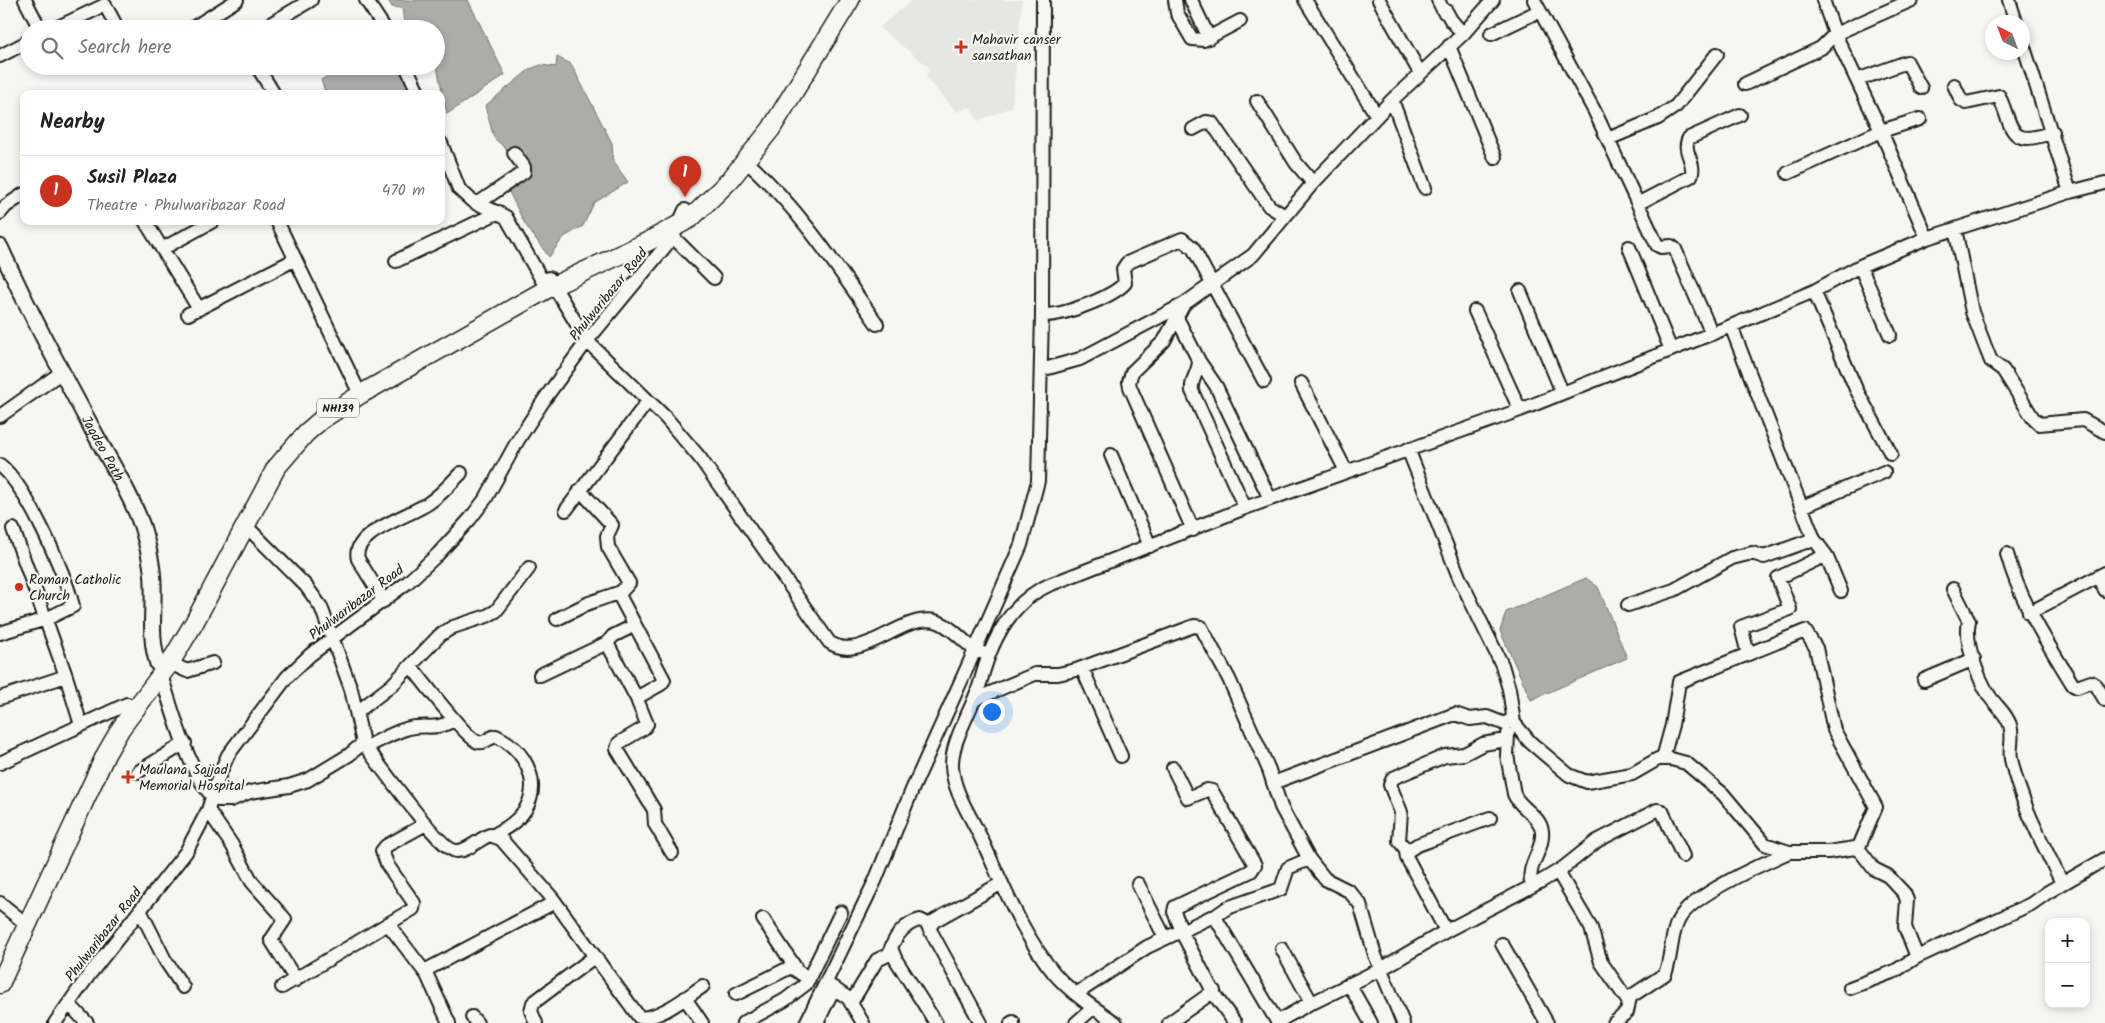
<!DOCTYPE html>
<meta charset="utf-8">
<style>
:root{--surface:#fff;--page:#f6f6f6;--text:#222;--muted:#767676;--line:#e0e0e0;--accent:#c8321e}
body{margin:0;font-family:Kalam,sans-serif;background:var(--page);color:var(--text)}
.controls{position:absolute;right:15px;bottom:15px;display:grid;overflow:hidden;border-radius:10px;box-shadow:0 2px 8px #0003}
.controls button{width:45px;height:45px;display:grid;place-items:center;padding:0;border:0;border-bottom:1px solid var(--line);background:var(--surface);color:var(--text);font:25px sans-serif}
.compass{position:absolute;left:1985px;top:15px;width:45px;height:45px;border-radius:50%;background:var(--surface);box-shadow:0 2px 8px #0003;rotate:318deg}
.you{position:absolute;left:991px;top:711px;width:18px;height:18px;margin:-12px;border:4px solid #fff;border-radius:50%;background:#1a73e8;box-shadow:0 0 0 8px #1a73e833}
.badge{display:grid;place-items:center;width:32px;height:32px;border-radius:50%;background:var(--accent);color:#fff;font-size:16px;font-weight:700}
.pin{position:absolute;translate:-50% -41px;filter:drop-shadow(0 1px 2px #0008)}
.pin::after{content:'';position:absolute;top:26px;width:18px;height:15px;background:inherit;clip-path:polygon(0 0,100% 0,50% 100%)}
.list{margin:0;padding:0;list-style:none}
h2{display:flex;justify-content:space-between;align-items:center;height:65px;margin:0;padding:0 20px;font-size:21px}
h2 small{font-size:16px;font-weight:400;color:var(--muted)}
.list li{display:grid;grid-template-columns:32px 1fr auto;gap:15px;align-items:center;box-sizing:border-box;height:70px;padding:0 20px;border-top:1px solid var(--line)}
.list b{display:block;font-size:19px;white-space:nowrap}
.list p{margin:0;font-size:16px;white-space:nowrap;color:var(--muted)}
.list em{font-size:16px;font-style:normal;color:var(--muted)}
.icon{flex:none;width:28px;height:28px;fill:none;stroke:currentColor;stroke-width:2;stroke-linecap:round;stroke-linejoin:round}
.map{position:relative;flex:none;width:2105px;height:1023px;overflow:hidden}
.search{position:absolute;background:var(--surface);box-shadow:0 2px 8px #0003;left:20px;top:20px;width:425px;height:55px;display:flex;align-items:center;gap:12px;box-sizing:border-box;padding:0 18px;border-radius:28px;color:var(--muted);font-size:19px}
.panel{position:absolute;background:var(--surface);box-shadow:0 2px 8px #0003;left:20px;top:90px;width:425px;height:135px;border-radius:10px}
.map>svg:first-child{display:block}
</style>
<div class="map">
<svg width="2105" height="1023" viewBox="0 0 2105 1023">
<rect width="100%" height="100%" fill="#f6f6f2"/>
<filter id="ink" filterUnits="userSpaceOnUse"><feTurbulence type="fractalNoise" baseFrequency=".02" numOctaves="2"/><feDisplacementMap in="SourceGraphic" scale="10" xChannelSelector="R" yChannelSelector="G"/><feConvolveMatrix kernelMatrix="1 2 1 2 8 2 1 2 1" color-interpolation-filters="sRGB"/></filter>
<g filter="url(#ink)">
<path fill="#e6e6e2" d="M 912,0 L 1022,0 L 1012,107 L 978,121 L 970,107 L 957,112 L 926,78 L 929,67 L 879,28 Z"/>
<path fill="#acaca9" stroke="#727271" d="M 388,0 L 468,0 L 505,75 L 447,114 L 436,62 L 436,29 L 417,29 L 416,27 L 405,29 L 402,8 L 392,7 Z
M 557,57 L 571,64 L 612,143 L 613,161 L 628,182 L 594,203 L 583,226 L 564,237 L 549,257 L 525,224 L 505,184 L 524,172 L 516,158 L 494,138 L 485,106 L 530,69 L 541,65 L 556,67 Z
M 347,66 L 402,66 L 414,94 L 326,94 L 321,80 Z
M 1586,578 L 1598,587 L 1627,658 L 1531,700 L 1500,631 L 1506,612 Z"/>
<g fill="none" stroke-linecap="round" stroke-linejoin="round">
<g stroke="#1c1c1c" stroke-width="16">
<path id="minor" d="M 25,0 L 40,29
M 366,0 L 385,29
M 1175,0 L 1177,13 L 1192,39 L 1204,40 L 1240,21
M 1191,0 L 1209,38
M 1305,0 L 1377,116
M 1379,0 L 1420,73
M 1438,0 L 1444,12
M 1534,0 L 1595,112 L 1657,245 L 1661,247 L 1671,246 L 1675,249 L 1712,334
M 1823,0 L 1835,34 L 1881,131 L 1927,238
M 2009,0 L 2016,22
M 1446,11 L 1451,20 L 1463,34
M 54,29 L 105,5 L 118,29
M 191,29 L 237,0
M 262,29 L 311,0
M 1491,34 L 1539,11
M 2022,41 L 2070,192
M 1449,46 L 1495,158
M 0,56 L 29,41
M 257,66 L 274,94
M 406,66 L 419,94
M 1857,80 L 1907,62 L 1921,88
M 1745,84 L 1821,48 L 1835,34 L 1912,0
M 1954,85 L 1961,100 L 1966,103 L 1999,96 C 2014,130 2008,148 2053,132
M 1392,100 L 1425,188
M 1257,101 L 1296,163 L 1313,183
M 1193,129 L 1206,122 L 1212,123 L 1269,206 L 1285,216
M 1608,139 L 1658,118 L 1676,106 L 1717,54
M 441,143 L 459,189 L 471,200 L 506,217 L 547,289
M 746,161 C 799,208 837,267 877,324
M 1788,173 L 1881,131 L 1920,119
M 1639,203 L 1691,176 C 1697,163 1681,151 1689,138 L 1740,115
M 477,204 L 524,172 L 524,167 L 514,153
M 0,213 L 6,206 L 24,194
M 145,221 L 199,309
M 277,221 L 356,386
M 1955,229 L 1972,312 L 1985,346 L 1991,361 L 2003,370 L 2033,418 L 2039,424 L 2083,420 L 2105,432
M 673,237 L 714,278
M 1629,247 L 1671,350
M 162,249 L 213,221
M 396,261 L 499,212
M 1860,266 L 1890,335
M 549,278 L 587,341 L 666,418 L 700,458 L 829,642 C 861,665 901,613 935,621 C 949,624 963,641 975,650 L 1021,545 L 1038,481 L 1042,315 L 1043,0
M 1520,291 L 1562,392
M 1814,291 L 1856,389 L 1891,454
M 1475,311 L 1520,410
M 188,314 L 294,260
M 1042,315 C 1063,316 1111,298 1125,283 L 1123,269 L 1127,263 L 1182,239 L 1193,248 L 1264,381
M 1177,318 L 1199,361 C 1199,372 1190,380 1192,391 L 1245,508
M 1199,361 L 1216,386 L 1270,499
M 1041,370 L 1080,359 L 1184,304
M 1301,383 L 1346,471
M 0,416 L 62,372
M 1408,449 L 1459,577 L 1502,665 L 1509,689 L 1514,723 L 1530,742 L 1569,775 L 1587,782 L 1632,774 L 1658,759 L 1671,759 L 1686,763 L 1723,794 L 1765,844 L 1789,852 L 1828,852 L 1855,848 L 1861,852 L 1874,869 L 1888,876 L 1904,893 L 1907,900 L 1905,927 L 1917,957 L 2031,904 L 2048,892 L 2105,859
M 1111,455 L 1150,546
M 0,465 C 27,487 64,571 73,606 L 46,619 L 0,633
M 1802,507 L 1884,472
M 566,510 L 648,401
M 13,529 L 66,676 L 81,725
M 1193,530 L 1130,387 L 1129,382 L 1132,372 L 1164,341 L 1184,304 L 1253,255 L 1313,183 L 1392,100 L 1463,34 L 1493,0
M 1814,539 L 1826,555 L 1841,591
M 2007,554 C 2020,602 2047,642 2073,685 L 2077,687 L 2091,682 L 2096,685 L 2105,700
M 2098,577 L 2105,590
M 1953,589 L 1969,621 C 1964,643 1978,678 1990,697 C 1997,707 2006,713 2010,725 C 2014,737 2009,748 2011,759 C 2020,802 2043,844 2062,883
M 618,593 L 664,680 L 661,684 L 638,697 L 638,702 L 647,724 L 644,728 L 619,743 L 617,749 L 654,810 L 655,824 L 672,853
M 384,601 L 358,559 C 350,532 414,515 430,502 C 442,494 451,483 461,473
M 1628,605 L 1674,590 L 1732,558 L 1752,553 L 1764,557 L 1814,539 L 1731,326
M 2029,613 L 2105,573
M 557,619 L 589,603 L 621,592 L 629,583 L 608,547 L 607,536 L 612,525 L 580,490
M 635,625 L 613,636 L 607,643 L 637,699
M 1748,654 L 1741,627 L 1790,609 L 1778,578 L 1826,555
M 170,663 L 187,671 L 213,663
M 411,666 C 421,679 467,739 478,742 C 484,744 490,737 496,736 C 523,748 543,781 525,810 C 517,822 506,828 494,835
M 1082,668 L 1121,756
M 161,675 C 171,705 192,786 218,800 L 231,800 L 250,792 L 289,786 L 308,780 L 349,755 L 363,743 L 351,689 L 321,607 L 306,586 L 246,526
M 540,675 L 607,643
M 1924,680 L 1974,659
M 0,698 L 66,676
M 976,699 L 1035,674 L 1058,674 L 1076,670 L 1194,626 L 1201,627 L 1229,679 L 1269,770 L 1281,807 L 1309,859 L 1325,879 L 1349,891 L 1360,904 L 1375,955 L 1403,1023
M 357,712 L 392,685 L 440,635 L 453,627 L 487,616 L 496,611 L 529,568
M 1508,734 L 1507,755 L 1514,794 C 1519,808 1540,815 1542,831 C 1544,852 1525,865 1532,886
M 363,743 C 376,760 440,850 456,851 C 467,852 480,838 490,835 L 501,839 L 553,899 L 639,1017 C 657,1021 688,996 703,986
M 367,747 C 380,740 394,732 409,728 C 428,724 436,731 454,720
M 1663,758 L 1672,725 L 1679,682 L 1805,631 L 1816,648 L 1834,730 L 1876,807 L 1858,849
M 0,763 L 127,704
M 1173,768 L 1188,798 L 1207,790 L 1212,791 L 1255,865 L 1251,871 L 1175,907 L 1174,912 L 1183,933
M 138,772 L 185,743
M 1273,783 L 1455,714 L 1470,719 L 1487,717 L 1505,724 L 1512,719
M 208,810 L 232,845 L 252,882 L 285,919 L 271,940 L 296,980
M 1410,849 L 1404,847 L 1399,841 L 1401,812 L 1390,785 L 1393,778 L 1445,756 L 1464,754 L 1483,744 L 1506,740
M 1558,872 L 1591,928 L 1601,962 L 1628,1001
M 1138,884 L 1165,938
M 0,903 L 20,919
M 140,910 L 165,960 L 183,987
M 1214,917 L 1227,908 L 1281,889 L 1288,868 L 1309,859
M 763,919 L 795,967
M 388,924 L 427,975 L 449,1023
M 930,925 L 920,920 C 906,923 896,935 891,948 L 896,960 L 936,1023
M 1182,931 L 1211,917 L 1215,917 L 1278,1023
M 1446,931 L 1407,858 L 1406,852 L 1417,845 L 1490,818
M 1502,944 L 1547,1023
M 1282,949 L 1310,1000 L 1314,1002 L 1381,969 L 1446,931 L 1540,882 L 1563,868 L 1597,841 L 1657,810 L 1662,811 L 1683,856
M 424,971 L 555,902
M 826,983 L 848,998 L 863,1023
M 1349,984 L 1371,1023
M 282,987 L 413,909 L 414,903 L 388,866 L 382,851 L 386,846 L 426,824
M 1850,988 L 1895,971 L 1917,957
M 736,994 L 791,967 L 809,979
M 1076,994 L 1147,947 L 1181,931 L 1216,997 L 1235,1023
M 685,998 L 702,1023
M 851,1003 L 877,960 L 892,953
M 69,1004 L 87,1023
M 472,1017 L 477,1023
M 1277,1022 L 1312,1002
M 55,1023 L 89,975 L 186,852 L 208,810 L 220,773 L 228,755 L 287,677 L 310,655 L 408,582 L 438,554 L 470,519 L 486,498 L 518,440 L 546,397 L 587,341 L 673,237 L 685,210
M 536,1023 L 531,1011 L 533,1003 L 594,957
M 743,1023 L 785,1000 L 806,984 L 841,912
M 806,1023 L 875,881 L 912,790 L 975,650 L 983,653
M 817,1023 L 834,988
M 981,1023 L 929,928 L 934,921 L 1002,883
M 1011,1023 L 1013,1022
M 1076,1023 L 1093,1008
M 1116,1023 C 1094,1008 1071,993 1054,973 C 1021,933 1002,882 980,836 C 970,815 953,791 952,766 C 951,740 974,707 981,680 C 991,642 1010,602 1049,585 L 1245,508 L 1520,410 L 1731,326 L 1814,291 L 1860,266 L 1927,238 L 2070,192 L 2105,183
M 1169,1023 L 1214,991
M 1614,1023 L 1627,1012 L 1630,997 L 1665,974 C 1672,957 1670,937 1678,921 C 1689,896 1764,863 1789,852"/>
</g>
<g stroke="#1c1c1c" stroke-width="19">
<g id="major">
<path id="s1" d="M 0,247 C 28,310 61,371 94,432 C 111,463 130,493 142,526 C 148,546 153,565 153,585 C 154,613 149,637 158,664"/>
</g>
</g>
<g stroke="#1c1c1c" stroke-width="21">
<path id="highway" d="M 0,984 L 106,754 L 121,728 L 170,663 L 194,623 L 276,468 L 306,433 L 321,420 L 361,394 L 547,289 L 647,242 L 691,218 L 730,180 L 771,129 L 850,0"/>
</g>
<use href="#minor" stroke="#f6f6f2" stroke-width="12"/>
<use href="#major" stroke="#f6f6f2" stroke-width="15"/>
<use href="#highway" stroke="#f6f6f2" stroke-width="18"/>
</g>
</g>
<g fill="#c8321e" stroke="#f6f6f2" stroke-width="2">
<path d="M958.5 39.5h5v5h5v5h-5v5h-5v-5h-5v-5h5z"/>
<circle cx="19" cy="587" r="5"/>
<path d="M125.5 769.5h5v5h5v5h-5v5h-5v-5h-5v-5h5z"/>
</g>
<g text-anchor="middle" stroke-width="4.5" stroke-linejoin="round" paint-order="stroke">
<rect fill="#f6f6f2" stroke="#5d5d5c" stroke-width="1" x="317" y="398.5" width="42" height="19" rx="4"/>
<g font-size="12" font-weight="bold" fill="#1c1c1c">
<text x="338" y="412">NH139</text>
</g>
<g font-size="14" fill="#1c1c1c" stroke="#f6f6f2" text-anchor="start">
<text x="972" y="44">Mahavir canser<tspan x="972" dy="16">sansathan</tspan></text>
<text x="29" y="584">Roman Catholic<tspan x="29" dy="16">Church</tspan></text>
<text x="139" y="774">Maulana Sajjad<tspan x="139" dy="16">Memorial Hospital</tspan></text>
</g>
<g font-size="14" fill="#1c1c1c" stroke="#f6f6f2">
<text transform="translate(608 294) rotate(-51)" y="5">Phulwaribazar Road</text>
<text dy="5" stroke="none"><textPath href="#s1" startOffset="226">Jagdeo Path</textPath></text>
<text transform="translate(356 602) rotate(-37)" y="5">Phulwaribazar Road</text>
<text transform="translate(103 934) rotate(-52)" y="5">Phulwaribazar Road</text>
</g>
</g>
</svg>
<div class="controls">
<button>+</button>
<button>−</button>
</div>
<svg class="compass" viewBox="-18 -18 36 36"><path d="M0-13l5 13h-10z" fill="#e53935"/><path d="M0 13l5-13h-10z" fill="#767676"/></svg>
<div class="you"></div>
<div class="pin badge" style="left:685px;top:197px">1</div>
<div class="search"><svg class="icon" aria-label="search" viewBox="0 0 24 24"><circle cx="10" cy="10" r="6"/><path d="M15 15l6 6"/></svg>Search here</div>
<section class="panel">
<h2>Nearby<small></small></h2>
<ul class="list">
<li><span class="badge">1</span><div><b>Susil Plaza</b><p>Theatre · Phulwaribazar Road</p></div><em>470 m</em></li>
</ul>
</section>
</div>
